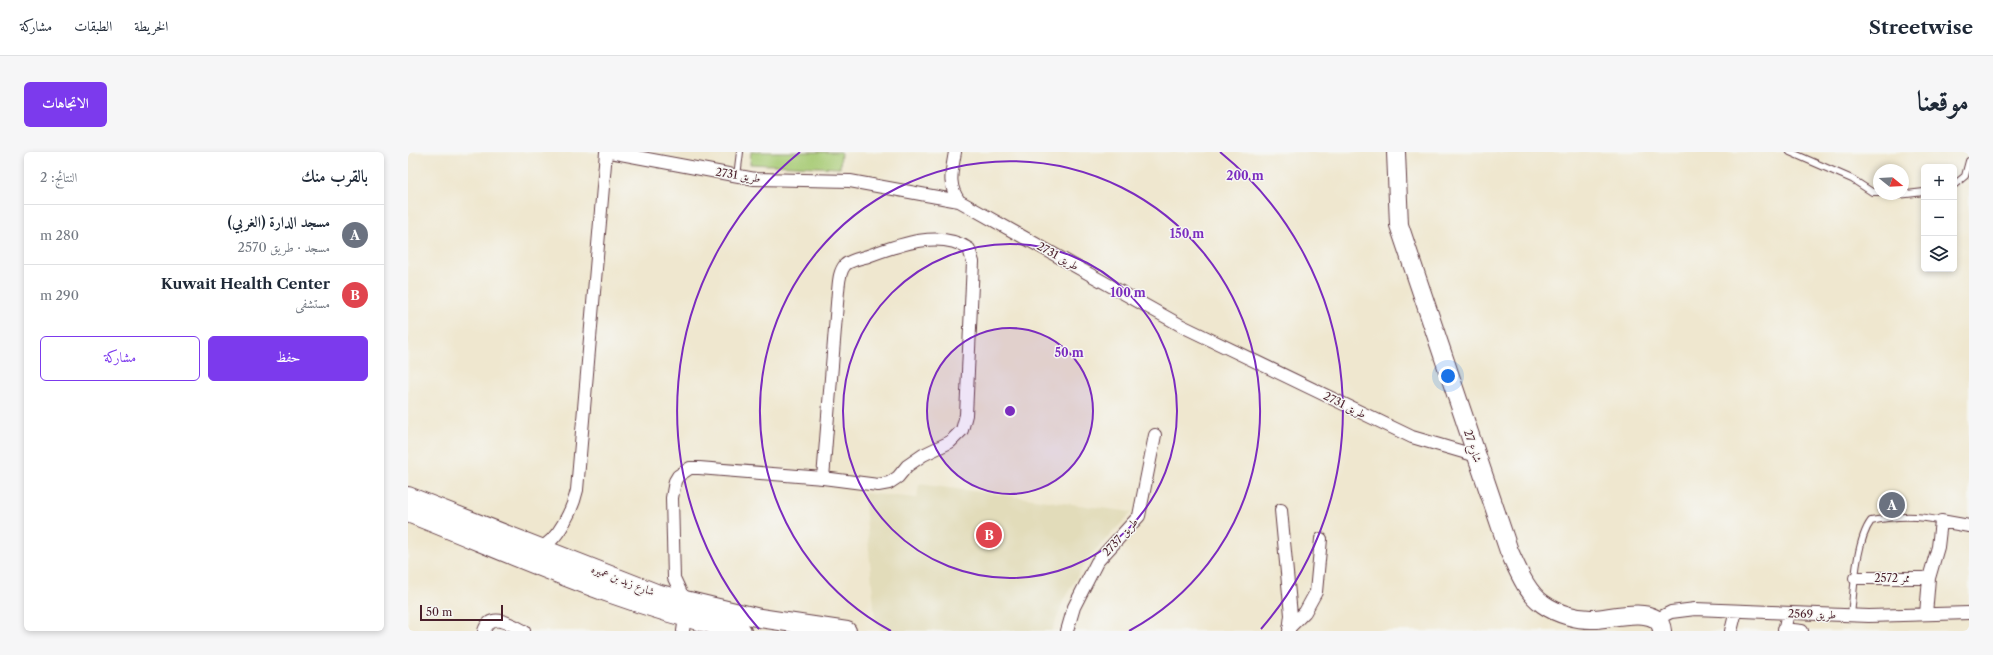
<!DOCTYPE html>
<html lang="ar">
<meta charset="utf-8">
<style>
:root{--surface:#fff;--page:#f6f6f7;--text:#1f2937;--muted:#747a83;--line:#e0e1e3;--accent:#7c3aed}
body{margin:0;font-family:"Libre Caslon Text",Amiri,serif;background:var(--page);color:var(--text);direction:rtl}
.controls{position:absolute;right:12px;top:12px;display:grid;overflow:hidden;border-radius:6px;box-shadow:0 2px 6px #0003}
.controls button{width:36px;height:36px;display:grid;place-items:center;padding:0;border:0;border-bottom:1px solid var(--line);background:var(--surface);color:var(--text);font:20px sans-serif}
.compass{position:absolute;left:1465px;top:12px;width:36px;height:36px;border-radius:50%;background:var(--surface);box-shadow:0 2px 6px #0003;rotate:108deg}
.scale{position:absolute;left:12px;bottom:10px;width:83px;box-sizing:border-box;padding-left:4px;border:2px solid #4a1f2b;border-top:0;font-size:11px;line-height:14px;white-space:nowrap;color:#4a1f2b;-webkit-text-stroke:3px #f6f6f2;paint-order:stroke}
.you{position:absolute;left:1040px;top:224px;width:14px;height:14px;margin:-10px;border:3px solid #fff;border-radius:50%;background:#1a73e8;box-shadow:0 0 0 6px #1a73e833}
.badge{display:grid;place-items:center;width:26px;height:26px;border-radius:50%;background:var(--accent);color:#fff;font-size:13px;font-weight:700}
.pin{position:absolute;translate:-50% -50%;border:2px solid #fff;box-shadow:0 1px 4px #0006}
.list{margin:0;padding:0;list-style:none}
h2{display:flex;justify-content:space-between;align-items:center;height:52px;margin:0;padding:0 16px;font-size:17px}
h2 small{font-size:13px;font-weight:400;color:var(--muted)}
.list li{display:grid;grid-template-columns:26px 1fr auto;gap:12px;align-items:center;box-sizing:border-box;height:60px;padding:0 16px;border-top:1px solid var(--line)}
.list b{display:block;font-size:15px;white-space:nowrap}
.list p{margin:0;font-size:13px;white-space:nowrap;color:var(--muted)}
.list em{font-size:13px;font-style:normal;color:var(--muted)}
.actions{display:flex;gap:8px;padding:12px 16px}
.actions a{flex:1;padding:9px 0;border:1px solid var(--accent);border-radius:6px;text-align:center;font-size:14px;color:var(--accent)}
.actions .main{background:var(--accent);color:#fff}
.icon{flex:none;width:22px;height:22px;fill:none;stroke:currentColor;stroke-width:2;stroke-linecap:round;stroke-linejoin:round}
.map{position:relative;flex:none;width:1561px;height:479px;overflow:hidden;direction:ltr;border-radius:6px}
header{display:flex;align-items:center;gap:24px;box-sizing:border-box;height:56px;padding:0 20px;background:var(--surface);border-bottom:1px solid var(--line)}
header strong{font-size:19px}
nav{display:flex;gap:22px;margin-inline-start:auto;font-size:14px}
.intro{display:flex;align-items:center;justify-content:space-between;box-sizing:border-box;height:96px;padding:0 24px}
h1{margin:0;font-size:28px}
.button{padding:10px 18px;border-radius:6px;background:var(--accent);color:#fff;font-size:14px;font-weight:700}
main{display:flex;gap:24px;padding:0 24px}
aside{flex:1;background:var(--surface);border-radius:6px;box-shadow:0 2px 6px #0003}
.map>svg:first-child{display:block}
</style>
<header>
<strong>Streetwise</strong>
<nav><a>الخريطة</a><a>الطبقات</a><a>مشاركة</a></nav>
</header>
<div class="intro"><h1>موقعنا</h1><a class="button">الاتجاهات</a></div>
<main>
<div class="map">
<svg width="1561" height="479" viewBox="0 0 1561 479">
<rect width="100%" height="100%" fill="#f6f6f2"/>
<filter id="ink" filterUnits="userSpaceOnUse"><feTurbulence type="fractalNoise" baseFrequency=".025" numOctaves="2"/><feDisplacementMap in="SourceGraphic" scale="8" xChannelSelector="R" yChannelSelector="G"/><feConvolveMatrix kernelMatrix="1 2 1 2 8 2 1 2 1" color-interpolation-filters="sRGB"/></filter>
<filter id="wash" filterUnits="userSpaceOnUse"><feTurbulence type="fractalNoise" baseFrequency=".012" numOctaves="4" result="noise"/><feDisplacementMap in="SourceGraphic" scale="16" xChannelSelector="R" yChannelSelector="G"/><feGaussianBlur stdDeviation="0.9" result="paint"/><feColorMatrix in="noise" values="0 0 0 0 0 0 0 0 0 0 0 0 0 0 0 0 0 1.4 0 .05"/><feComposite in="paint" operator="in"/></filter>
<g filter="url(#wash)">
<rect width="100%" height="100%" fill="#efe7cf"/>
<path fill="#e2dcba" d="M 511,332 L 724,360 L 680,406 L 656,447 L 644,479 L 474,479 L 467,466 L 456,341 L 509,346 Z"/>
<path fill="#a7cb74" stroke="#787550" d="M 343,0 L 433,0 L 432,16 L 342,12 Z"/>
</g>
<g filter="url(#ink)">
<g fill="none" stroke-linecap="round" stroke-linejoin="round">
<g stroke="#633d44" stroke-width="8">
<path id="lane" d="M 1382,0 L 1444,27 L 1464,40 L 1471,40
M 329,24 L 332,0
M 1546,33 L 1557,24 L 1561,9
M 1482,42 L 1490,43 L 1516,40
M 1443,463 C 1446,437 1448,389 1463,369 C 1488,364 1508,363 1533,369"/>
</g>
<g stroke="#633d44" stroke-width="14">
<path id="street" d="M 202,0 L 347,27 L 442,29 L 551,49 L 774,174 L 1004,285 L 1069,304
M 547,0 C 544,19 539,32 551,49
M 873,358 L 883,463 L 881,479
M 131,396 C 150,390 165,356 169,338 L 198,0
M 1447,426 L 1521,426
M 280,449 L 273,441 L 266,426 L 264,346 L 267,329 L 270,324 L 282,316 L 291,316 L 415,326 L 470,333 L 481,331 L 490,325 L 499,314 L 515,303 L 542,290 L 554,278 L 558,263 L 565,110 L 561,97 C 532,77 490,93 460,104 C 454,106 442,108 437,113 C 431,120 431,130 430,139 L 415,326
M 1518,462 L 1521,426 L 1530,395 L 1533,369 L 1561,374
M 1249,467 L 1263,460 L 1287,457 L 1461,464 L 1561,461
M 881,476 L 897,460 L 908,440 L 913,387
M 1376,477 L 1394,479
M 76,479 C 83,459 104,473 116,479
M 275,479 L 277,465
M 659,479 L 666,455 L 689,410 L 731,364 L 747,283
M 1323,479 L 1328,459
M 1376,479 L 1380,461"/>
</g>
<g stroke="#633d44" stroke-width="20">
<path id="secondary" d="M 988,0 L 991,73 L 1101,399 C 1110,418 1118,440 1135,452 C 1149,462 1170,468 1187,467 C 1205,466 1252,452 1254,479
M 0,344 L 248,441 L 352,466 L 439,479
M 0,361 C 107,403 220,457 334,479"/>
</g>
<use href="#lane" stroke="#fff" stroke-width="6"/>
<use href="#street" stroke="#fff" stroke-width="12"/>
<use href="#secondary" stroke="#fff" stroke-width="18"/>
</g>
</g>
<circle cx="602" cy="259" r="83" fill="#7b2cbf" fill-opacity=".12"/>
<g fill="none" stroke="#7b2cbf" stroke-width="2">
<circle cx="602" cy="259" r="83"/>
<circle cx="602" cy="259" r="167"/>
<path d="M483 479A250 250 0 1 1 721 479"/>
<path d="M351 477A333 333 0 0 1 392 0M812 0A333 333 0 0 1 853 477"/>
</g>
<g text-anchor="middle" stroke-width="3" stroke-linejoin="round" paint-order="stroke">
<g font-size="11" fill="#4a1f2b" stroke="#f6f6f2">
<text transform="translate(330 23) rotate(9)" y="4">طريق 2731</text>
<text transform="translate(650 104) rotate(29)" y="4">طريق 2731</text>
<text transform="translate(937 253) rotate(26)" y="4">طريق 2731</text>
<text transform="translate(1065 294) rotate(71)" y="4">شارع 27</text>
<text transform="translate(712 385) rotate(-48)" y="4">طريق 2737</text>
<text x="1484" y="430">ممر 2572</text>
<text transform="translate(215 428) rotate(21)" y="4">شارع زيد بن عميره</text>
<text transform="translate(1404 462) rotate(2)" y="4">طريق 2569</text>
</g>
</g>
<circle cx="602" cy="259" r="6" fill="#7b2cbf" stroke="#f6f6f2" stroke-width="2"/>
<g font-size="12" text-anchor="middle" font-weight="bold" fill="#7b2cbf" stroke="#f6f6f2" stroke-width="3" stroke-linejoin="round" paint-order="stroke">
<text x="837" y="28">200 m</text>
<text x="779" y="86">150 m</text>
<text x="720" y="145">100 m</text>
<text x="661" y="205">50 m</text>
</g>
</svg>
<div class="controls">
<button>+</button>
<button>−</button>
<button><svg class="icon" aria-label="layers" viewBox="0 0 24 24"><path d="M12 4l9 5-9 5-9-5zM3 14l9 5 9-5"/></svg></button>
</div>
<svg class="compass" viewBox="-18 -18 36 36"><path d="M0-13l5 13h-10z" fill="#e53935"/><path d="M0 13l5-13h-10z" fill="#747a83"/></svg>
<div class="scale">50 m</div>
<div class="you"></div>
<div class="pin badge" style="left:1484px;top:353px;background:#6b7280">A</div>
<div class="pin badge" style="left:581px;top:383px;background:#e0444e">B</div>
</div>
<aside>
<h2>بالقرب منك<small>النتائج: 2</small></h2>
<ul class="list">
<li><span class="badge" style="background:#6b7280">A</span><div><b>مسجد الدارة (الغربي)</b><p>مسجد · طريق 2570</p></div><em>280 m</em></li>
<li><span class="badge" style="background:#e0444e">B</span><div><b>Kuwait Health Center</b><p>مستشفى</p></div><em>290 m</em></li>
</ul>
<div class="actions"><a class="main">حفظ</a><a>مشاركة</a></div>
</aside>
</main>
